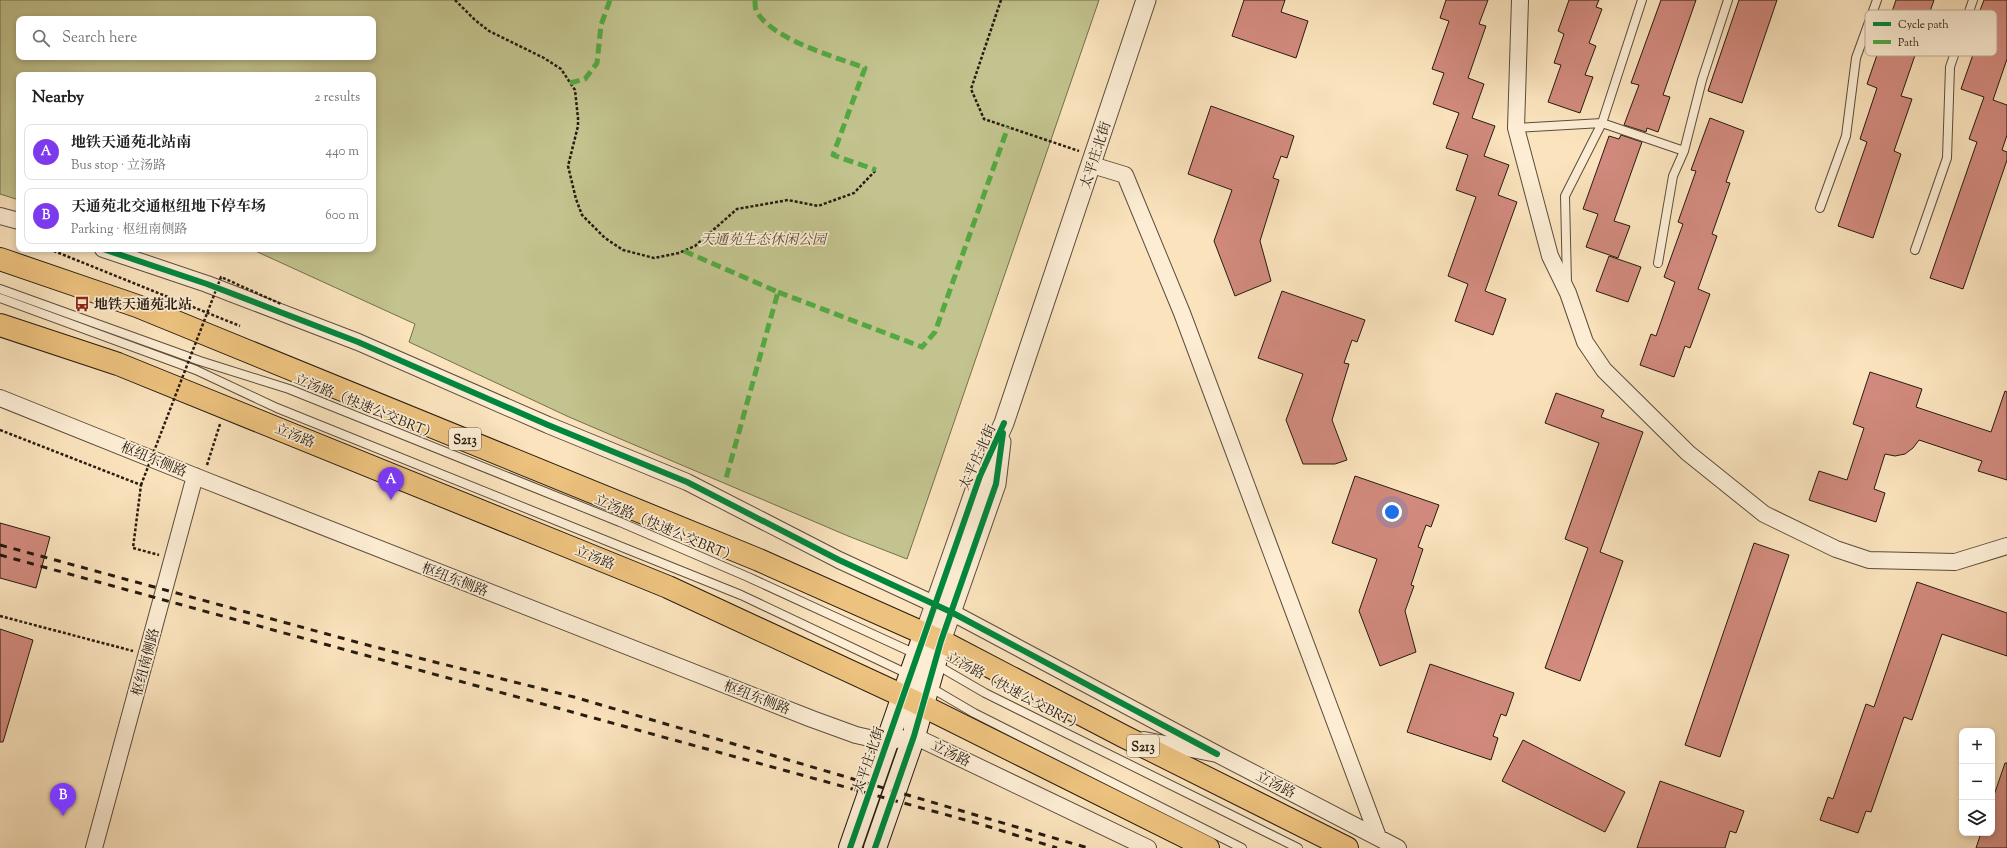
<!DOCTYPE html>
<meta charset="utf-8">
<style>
:root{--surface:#fff;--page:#f6f6f6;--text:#202124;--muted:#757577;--line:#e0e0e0;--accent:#7c3aed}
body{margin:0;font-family:"Sorts Mill Goudy","Noto Serif SC",serif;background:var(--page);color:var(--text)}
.controls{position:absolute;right:12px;bottom:12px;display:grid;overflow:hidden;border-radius:8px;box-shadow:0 2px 6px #0003}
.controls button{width:36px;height:36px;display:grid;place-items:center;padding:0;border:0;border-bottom:1px solid var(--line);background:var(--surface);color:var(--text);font:20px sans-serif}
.you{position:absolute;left:1392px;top:512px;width:14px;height:14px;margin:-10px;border:3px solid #fff;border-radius:50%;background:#1a73e8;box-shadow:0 0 0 6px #1a73e833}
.badge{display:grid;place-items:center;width:26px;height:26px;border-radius:50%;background:var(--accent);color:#fff;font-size:13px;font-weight:700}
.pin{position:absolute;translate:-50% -33px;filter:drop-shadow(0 1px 2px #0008)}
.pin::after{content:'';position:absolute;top:21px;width:14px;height:12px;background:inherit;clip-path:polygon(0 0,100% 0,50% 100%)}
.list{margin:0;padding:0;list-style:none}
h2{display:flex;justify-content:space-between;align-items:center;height:52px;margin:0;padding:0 16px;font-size:17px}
h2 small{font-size:13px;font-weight:400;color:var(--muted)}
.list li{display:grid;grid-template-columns:26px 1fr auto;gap:12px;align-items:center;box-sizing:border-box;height:56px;margin:0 8px 8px;padding:0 8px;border:1px solid var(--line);border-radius:8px}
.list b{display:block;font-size:15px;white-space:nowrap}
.list p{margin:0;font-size:13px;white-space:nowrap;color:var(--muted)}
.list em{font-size:13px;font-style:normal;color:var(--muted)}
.icon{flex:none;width:22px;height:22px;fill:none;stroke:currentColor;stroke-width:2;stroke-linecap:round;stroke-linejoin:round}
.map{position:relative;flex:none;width:2007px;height:848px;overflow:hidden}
.search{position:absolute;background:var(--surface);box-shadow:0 2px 6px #0003;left:16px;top:16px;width:360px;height:44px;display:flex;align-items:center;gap:10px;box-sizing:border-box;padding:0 14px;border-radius:8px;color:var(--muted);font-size:15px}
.panel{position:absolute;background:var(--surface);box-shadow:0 2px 6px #0003;left:16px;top:72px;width:360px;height:180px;border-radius:8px}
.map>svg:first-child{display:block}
</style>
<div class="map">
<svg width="2007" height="848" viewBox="0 0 2007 848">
<rect width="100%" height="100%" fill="#fae3bd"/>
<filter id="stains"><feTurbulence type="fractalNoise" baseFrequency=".005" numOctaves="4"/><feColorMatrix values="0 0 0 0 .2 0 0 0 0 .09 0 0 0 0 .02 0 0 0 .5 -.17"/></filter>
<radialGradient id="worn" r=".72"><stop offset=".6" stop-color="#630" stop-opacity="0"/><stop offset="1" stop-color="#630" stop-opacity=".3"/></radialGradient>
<path fill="#c2c38e" stroke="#746f4f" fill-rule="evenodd" d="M 0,0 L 1099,0 L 907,559 L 848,536 L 569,417 L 409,342 L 415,324 L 251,249 L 373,249 L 373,75 L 19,75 L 19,200 L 0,194 ZM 19,19 L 373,19 L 373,57 L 19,57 Z"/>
<path fill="#d18a7d" stroke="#271b10" d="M 1244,0 L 1285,0 L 1281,12 L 1308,21 L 1296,58 L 1232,36 Z
M 1446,0 L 1488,0 L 1479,24 L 1486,26 L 1468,78 L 1484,84 L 1472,118 L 1495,126 L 1484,156 L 1509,165 L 1498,195 L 1517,202 L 1485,291 L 1506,299 L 1493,335 L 1455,321 L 1468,284 L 1448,276 L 1476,197 L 1456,190 L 1468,155 L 1446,148 L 1459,113 L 1433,104 L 1444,73 L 1432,69 L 1449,21 L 1440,18 Z
M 1569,0 L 1599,0 L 1596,7 L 1602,9 L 1589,43 L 1596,46 L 1585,75 L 1593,77 L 1580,113 L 1548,102 L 1561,65 L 1554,63 L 1564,34 L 1558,31 Z
M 1661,0 L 1696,0 L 1663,95 L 1670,97 L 1658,132 L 1647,128 L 1646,132 L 1624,125 L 1639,85 L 1631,83 Z
M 1739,0 L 1777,0 L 1742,103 L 1708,91 Z
M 1896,0 L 1934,0 L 1901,96 L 1912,99 L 1894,151 L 1901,154 L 1873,238 L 1838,226 L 1867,142 L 1860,139 L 1877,88 L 1867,84 Z
M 1984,0 L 2007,0 L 2007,59 L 1993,100 L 2007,105 L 2007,135 L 2002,150 L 2007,152 L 2007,160 L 1963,289 L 1930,278 L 1977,142 L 1969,139 L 1984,97 L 1961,89 L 1985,20 L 1977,18 Z
M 1211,106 L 1294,136 L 1287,158 L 1281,156 L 1273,178 L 1279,180 L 1260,241 L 1271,281 L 1235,296 L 1214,241 L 1232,190 L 1188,174 Z
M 1710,118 L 1744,131 L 1726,182 L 1730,183 L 1712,234 L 1717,236 L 1698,289 L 1710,294 L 1690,348 L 1685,346 L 1674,377 L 1640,365 L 1651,334 L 1656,336 L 1675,282 L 1664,277 L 1683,224 L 1678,222 L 1696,171 L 1691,170 Z
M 1621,135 L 1642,142 L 1614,221 L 1630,226 L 1618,258 L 1586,247 L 1598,214 L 1583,209 L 1609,136 L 1619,139 Z
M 1609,256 L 1641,267 L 1628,302 L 1596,291 Z
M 1282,291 L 1365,320 L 1357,342 L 1352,340 L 1344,363 L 1349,364 L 1332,420 L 1347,460 L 1335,464 L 1303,464 L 1286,420 L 1303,374 L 1258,358 Z
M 1870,372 L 1922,389 L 1916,407 L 1991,432 L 2005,391 L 2007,392 L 2007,480 L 1978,471 L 1982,461 L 1919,440 L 1913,448 L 1905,454 L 1895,456 L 1885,454 L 1874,489 L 1885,493 L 1876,522 L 1809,500 L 1819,471 L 1847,480 L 1864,428 L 1853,424 Z
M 1556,393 L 1604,410 L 1601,417 L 1643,432 L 1600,552 L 1623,561 L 1580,681 L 1545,668 L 1588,548 L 1565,539 L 1599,443 L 1545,423 Z
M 1355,476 L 1439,505 L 1431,527 L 1426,525 L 1418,547 L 1423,549 L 1411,585 L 1414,586 L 1405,611 L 1416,652 L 1380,666 L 1359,611 L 1377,559 L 1332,543 Z
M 0,523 L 50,537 L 36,588 L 0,578 Z
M 1754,543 L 1789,555 L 1720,757 L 1685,745 Z
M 1917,582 L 2007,613 L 2007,656 L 1942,634 L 1912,720 L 1904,717 L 1871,812 L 1866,811 L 1858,833 L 1820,820 L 1828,797 L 1833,799 L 1866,704 L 1874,707 Z
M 0,629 L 33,640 L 3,742 L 0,742 Z
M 1430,664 L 1514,693 L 1506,716 L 1501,714 L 1493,736 L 1498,738 L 1491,760 L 1407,732 Z
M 1523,740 L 1625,792 L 1605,832 L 1502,781 Z
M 2005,763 L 2007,763 L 2007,848 L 1976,848 L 1981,833 L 1992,833 L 1992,801 Z
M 1660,781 L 1744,811 L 1736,833 L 1730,831 L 1725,848 L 1637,848 Z"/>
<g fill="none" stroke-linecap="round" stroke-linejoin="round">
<g stroke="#5c4d3b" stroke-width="10">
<path id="service" d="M 1516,128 L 1602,123 L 1684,151
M 1820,208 L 1846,136 L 1856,58 L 1877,0
M 1915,250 L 1947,158 L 1950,67 L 1973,0
M 1658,263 L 1673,176 L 1684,151 L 1702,80 L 1728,0
M 1567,283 L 1565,196 L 1602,123 L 1642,0
M 0,289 L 200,361 L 289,389 L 620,522 L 748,577 L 918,655
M 0,298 L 196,370 L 277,408 L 741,595 L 910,675
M 935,664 L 985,693 L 1298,848
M 928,686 L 974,713 L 1242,848"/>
</g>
<g stroke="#5c4d3b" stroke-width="18">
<path id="minor" d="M 1520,0 L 1516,128 L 1550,256 L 1568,293 L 1585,342 L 1604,370 L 1688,453 L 1764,514 L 1836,549 L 1869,560 L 1955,562 L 2007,546
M 1092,165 L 1125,175 L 1182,313 L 1378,837
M 0,216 L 19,221
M 103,249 L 207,284 L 358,342 L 548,425 L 687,482 L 839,560 L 951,612 L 1217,754
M 0,398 L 202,479 L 812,719 L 856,735 L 887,742 L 914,736
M 903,696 L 914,736 L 1148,848
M 1144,740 L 1217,754 L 1398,848
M 94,848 L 195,476"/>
</g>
<g stroke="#5c4d3b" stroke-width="21">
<path id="tertiary" d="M 925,633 L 980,476 L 1004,423 L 1146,0
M 941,641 L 996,484 L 1001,442"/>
</g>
<g stroke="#271b10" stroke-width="24">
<path id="secondary" d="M 850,848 L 925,633
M 875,848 L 914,736 L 941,641"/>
</g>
<g stroke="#271b10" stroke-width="24">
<path id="primary" d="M 0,259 L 137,306 L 759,560 L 941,641 L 1123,736 L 1347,848
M 0,325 L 118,364 L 668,587 L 903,696 L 1208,848"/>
</g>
<path stroke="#271b10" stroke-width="2.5" stroke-dasharray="3 2" stroke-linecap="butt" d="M 455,0 L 475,20 L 489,31 L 544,58 L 561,69 L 575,90 L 578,118 L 578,126 L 568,166 L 576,199 L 582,215 L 605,238 L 623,250 L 654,258 L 679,253 L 695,246 L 737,209 L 788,200 L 818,206 L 854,193 L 876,170
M 1001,0 L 971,89 L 984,119 L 1079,151
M 49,249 L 240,326
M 0,430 L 141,485 L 133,548 L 159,555
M 207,465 L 220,424
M 0,616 L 133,651"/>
<use href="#service" stroke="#fcedd4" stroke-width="8"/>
<use href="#minor" stroke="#fcedd4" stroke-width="16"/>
<use href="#tertiary" stroke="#fcedd4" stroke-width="19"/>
<use href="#secondary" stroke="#fcedd4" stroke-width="22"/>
<use href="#primary" stroke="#edc27e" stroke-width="22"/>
<path stroke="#271b10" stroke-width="3" stroke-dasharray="7 7" stroke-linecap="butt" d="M 0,545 L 371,646 L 574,697 L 1088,848
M 0,555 L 980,824 L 1057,848"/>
<path stroke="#271b10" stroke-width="2.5" stroke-dasharray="3 2" stroke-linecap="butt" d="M 141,485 L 221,277 L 281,304"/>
<path stroke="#53a942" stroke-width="5" stroke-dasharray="10 5" stroke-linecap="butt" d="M 755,0 C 755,4 755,9 757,12 C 773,40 836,57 865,68 L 833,155 L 876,170
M 570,83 L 585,79 L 597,63 L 601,25 L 610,0
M 684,251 L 778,292 L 725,482
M 778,292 L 922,347 L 935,332 L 1008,127"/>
<g stroke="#fcedd4" stroke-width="8">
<path id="cycleway" d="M 103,249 L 207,284 L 358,342 L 548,425 L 687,482 L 839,560 L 951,612 L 1217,754
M 850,848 L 980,476 L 1004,423
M 875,848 L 914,736 L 941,641 L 996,484 L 1003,433"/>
</g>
<use href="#cycleway" stroke="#00873e" stroke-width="6"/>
</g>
<defs>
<g id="bus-bare" transform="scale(1.2)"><path d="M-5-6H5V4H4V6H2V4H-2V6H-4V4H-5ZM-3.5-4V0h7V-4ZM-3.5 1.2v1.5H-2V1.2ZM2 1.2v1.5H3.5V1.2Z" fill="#8f2418" stroke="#fcedd4" stroke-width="2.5" paint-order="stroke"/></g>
</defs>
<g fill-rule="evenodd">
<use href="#bus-bare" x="82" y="304"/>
</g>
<g text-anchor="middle" stroke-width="3.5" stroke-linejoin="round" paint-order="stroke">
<g fill="#fcedd4" stroke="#675a4b" stroke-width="1">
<rect x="449" y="428" width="32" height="22" rx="3"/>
<rect x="1127" y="735" width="32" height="22" rx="3"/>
</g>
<g font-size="13" font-weight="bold" fill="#271b10">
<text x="465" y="444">S213</text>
<text x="1143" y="751">S213</text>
</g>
<g font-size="14" fill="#271b10" stroke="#fcedd4">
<text transform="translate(1095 155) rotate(-72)" y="5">太平庄北街</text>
<text transform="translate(366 406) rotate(22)" y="5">立汤路（快速公交BRT）</text>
<text transform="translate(295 435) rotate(22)" y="5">立汤路</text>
<text transform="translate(977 457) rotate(-66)" y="5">太平庄北街</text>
<text transform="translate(154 459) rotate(22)" y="5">枢纽东侧路</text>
<text transform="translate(666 528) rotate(23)" y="5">立汤路（快速公交BRT）</text>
<text transform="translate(595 557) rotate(22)" y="5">立汤路</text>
<text transform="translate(455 579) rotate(21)" y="5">枢纽东侧路</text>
<text transform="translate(145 662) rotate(-75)" y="5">枢纽南侧路</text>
<text transform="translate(1015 691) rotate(28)" y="5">立汤路（快速公交BRT）</text>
<text transform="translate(757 697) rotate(21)" y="5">枢纽东侧路</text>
<text transform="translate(951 753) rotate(26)" y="5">立汤路</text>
<text transform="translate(868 760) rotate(-71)" y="5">太平庄北街</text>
<text transform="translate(1276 784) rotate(27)" y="5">立汤路</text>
</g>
<g font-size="14" font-style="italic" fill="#564d36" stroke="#fcedd4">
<text x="763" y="244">天通苑生态休闲公园</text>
</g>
<g font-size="14" font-weight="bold" fill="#271b10" stroke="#fcedd4" text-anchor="start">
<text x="94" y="309">地铁天通苑北站</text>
</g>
</g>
<rect x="1865" y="10" width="132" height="46" rx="6" fill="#fcedd4" stroke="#bcae99" stroke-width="1"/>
<rect x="1873" y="22" width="18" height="4" fill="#00873e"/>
<rect x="1873" y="40" width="18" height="4" fill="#53a942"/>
<g font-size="11" fill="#271b10">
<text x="1898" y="28">Cycle path</text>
<text x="1898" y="46">Path</text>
</g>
<rect width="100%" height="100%" filter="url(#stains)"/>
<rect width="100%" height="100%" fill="url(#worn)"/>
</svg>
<div class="controls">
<button>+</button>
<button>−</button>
<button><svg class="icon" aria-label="layers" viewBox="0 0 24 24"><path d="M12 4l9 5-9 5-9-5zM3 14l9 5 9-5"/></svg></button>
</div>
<div class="you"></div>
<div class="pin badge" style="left:391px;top:500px">A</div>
<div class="pin badge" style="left:63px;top:816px">B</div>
<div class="search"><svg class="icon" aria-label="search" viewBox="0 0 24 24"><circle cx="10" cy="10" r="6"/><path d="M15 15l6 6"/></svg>Search here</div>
<section class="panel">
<h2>Nearby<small>2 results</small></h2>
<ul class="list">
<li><span class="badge">A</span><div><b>地铁天通苑北站南</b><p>Bus stop · 立汤路</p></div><em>440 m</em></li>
<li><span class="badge">B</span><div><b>天通苑北交通枢纽地下停车场</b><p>Parking · 枢纽南侧路</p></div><em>600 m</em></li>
</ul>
</section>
</div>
